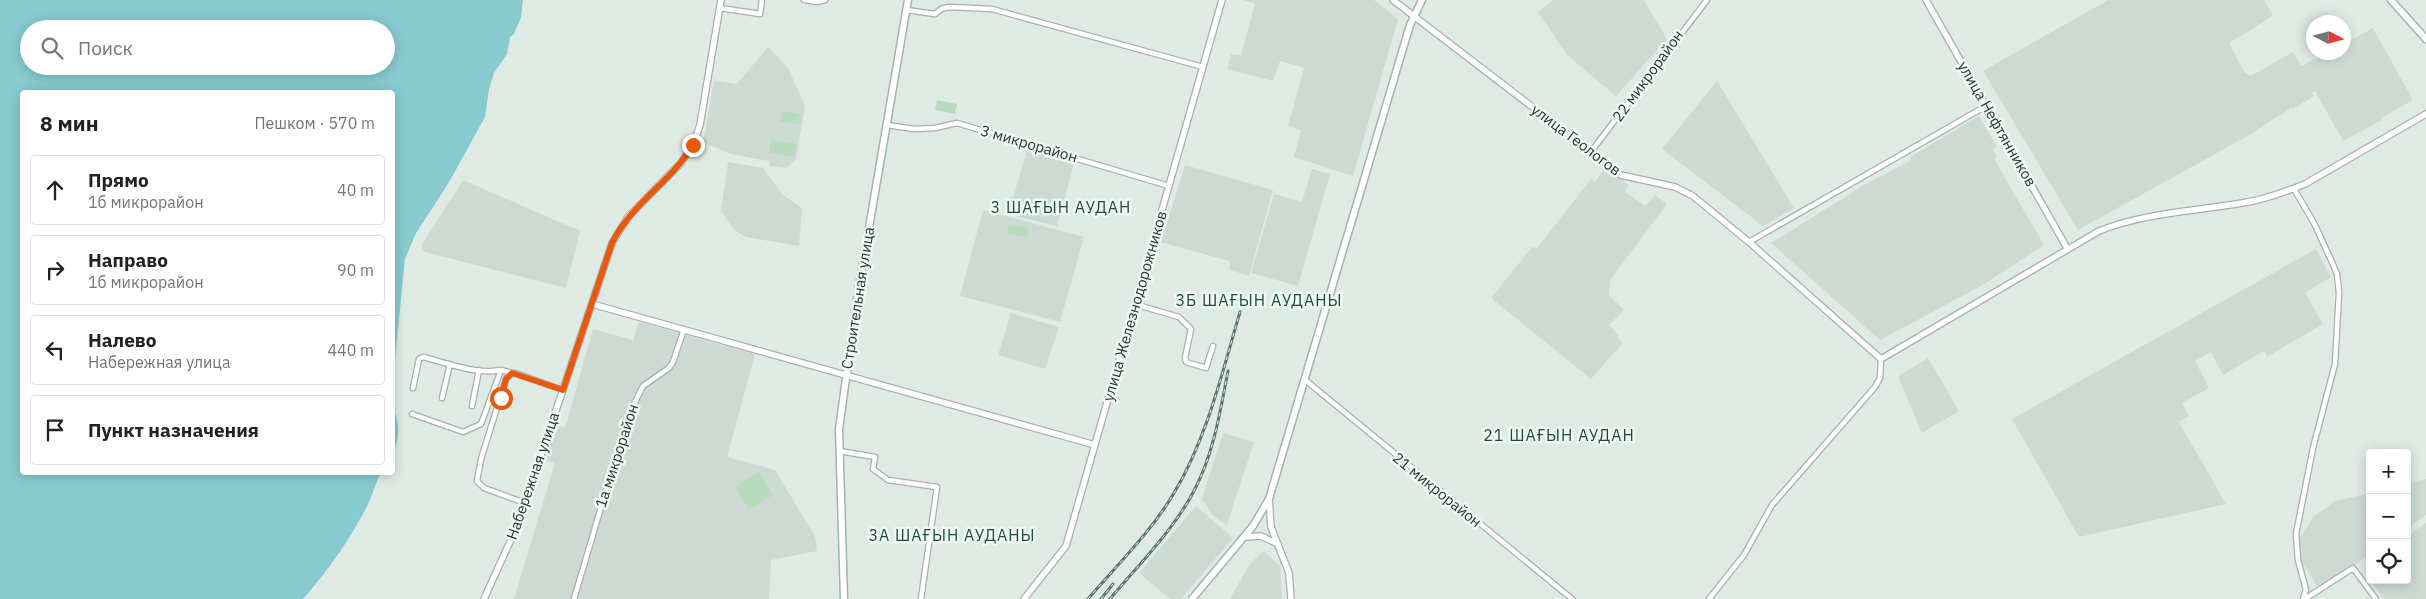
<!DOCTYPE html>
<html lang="ru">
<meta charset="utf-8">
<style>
:root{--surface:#fff;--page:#f2f2f2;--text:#222;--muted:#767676;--line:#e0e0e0}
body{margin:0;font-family:"IBM Plex Sans",sans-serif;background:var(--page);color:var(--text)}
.controls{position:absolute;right:15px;bottom:15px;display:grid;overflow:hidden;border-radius:5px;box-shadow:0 2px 12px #0003}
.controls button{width:45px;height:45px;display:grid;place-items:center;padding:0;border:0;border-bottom:1px solid var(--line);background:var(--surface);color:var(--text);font:25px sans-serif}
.compass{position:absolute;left:2306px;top:15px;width:45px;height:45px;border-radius:50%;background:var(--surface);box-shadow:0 2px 12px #0003;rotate:96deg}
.stop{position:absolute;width:15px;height:15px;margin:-11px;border:4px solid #ea580c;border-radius:50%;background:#fff}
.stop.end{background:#ea580c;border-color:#fff;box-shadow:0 1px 5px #0008}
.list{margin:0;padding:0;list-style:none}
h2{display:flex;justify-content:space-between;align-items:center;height:65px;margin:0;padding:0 20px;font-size:21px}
h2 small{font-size:16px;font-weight:400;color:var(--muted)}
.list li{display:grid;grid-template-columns:32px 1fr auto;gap:15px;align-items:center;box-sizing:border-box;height:70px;margin:0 10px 10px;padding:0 10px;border:1px solid var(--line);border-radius:5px}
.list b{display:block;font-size:19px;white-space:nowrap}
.list p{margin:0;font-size:16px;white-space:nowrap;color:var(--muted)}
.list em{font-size:16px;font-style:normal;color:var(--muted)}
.icon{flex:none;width:28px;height:28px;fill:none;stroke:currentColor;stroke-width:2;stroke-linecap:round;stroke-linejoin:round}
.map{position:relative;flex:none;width:2426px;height:599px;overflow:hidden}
.search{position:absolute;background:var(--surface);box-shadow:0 2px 12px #0003;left:20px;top:20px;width:375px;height:55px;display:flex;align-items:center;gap:12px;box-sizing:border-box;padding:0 18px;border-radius:28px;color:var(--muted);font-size:19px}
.panel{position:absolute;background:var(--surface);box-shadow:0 2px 12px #0003;left:20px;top:90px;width:375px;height:385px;border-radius:5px}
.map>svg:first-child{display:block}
</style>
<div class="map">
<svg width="2426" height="599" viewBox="0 0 2426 599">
<rect width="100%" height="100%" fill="#dfeae4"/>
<path fill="#cddad3" d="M 1242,0 L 1374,0 L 1398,19 L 1353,176 L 1294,157 L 1301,130 L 1288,126 L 1304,68 L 1280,61 L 1273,81 L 1227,69 L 1231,54 L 1241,55 L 1255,4 Z
M 1553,0 L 1644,0 L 1667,39 L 1616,96 L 1567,55 L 1538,12 Z
M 2108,0 L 2264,0 L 2273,16 L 2229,43 L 2244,72 L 2251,76 L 2293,52 L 2301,66 L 2327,53 L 2344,52 L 2344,44 L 2373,28 L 2413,100 L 2381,118 L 2382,120 L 2343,141 L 2315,91 L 2312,93 L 2314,96 L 2293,109 L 2292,107 L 2251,134 L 2078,230 L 1983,71 Z
M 768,47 L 788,68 L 805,106 L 796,159 L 787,168 L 769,166 L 769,161 L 731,154 L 703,142 L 714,81 L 737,84 Z
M 1717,81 L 1794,208 L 1763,226 L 1662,149 Z
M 1979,116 L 1997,147 L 1993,150 L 1997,156 L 1994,159 L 2044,245 L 1981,286 L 1880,340 L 1771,243 L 1864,185 L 1911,160 L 1910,157 Z
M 1028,148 L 1075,159 L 1057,226 L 1008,214 Z
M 728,162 L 763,168 L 783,195 L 802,208 L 799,246 L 746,237 L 734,230 L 721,211 Z
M 1185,165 L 1273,190 L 1249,276 L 1230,270 L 1229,261 L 1161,242 Z
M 1605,168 L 1629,185 L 1625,192 L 1645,206 L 1655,195 L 1667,204 L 1610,280 L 1609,295 L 1624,310 L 1609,325 L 1619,336 L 1616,337 L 1623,343 L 1591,379 L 1491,298 L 1532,247 L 1537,248 L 1591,179 L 1595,182 Z
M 1312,169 L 1330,174 L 1298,286 L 1251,273 L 1274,194 L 1302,202 Z
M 463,180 L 580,231 L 566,288 L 425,252 L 421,246 Z
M 983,210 L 1084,237 L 1060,322 L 960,296 Z
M 2316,249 L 2331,277 L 2305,293 L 2323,324 L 2267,357 L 2264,351 L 2223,375 L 2211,352 L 2195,361 L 2209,388 L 2182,403 L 2189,416 L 2179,422 L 2226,504 L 2079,537 L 2012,419 Z
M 1011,313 L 1059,327 L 1045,369 L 998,355 Z
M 639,322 L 755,354 L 727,457 L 775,470 L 815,536 L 817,551 L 771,560 L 769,599 L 514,599 L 555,463 L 545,460 L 558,426 L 565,428 L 593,329 L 633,340 Z
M 1928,358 L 1959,411 L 1922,433 L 1898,376 Z
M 1223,433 L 1254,442 L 1227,525 L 1212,515 L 1202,499 Z
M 2426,479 L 2426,515 L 2407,528 L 2407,484 Z
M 2370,493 L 2370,554 L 2319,589 L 2302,562 L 2299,539 L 2314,516 L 2335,501 Z
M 1196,506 L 1233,538 L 1181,599 L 1170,599 L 1139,573 Z
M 2426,523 L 2426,599 L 2384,599 L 2370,580 L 2407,580 L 2407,536 Z
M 1263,551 L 1280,566 L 1282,599 L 1230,599 L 1249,565 Z"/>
<path fill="#b8dbbe" d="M 937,100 L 957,104 L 955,114 L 935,110 Z
M 782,111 L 800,114 L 799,124 L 780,122 Z
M 771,140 L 796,144 L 794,157 L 769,153 Z
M 1009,224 L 1029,228 L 1027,238 L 1007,233 Z
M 759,472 L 773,495 L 749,510 L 735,486 Z"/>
<path fill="#87cacf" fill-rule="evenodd" d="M 0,0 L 523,0 L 521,17 L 514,34 L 510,37 L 507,54 L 494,73 L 489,89 L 485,117 L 448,184 L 416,233 L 405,259 L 393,379 L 392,92 L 22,92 L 22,472 L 381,473 C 375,483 373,494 368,504 C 351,539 328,570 303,599 L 0,599 ZM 29,29 L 386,29 L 386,66 L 29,66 Z
M 393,408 C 400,422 400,439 393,452 Z"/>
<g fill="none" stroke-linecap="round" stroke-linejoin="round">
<g stroke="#a2b2ab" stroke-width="7">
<path id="minor" d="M 804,0 L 817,2 L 825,0
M 720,8 L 760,14 L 762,0
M 906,10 L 935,14 L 941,9 L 949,7 L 992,9 L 1203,67
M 887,125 L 914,129 L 935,128 L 957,123 L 1169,186
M 1590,153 L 1707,0
M 2294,189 L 2314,223 L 2332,262 L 2337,274 L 2339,293 L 2335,364 L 2313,448 L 2296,534 L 2298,560 L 2306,590 L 2303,599
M 1749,242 L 1986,106
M 1134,304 L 1179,317 L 1191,329 L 1185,358 L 1186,362 L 1206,368 L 1213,346
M 1304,379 L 1572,599
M 413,388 L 419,359 L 423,357 C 447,363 476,375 501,370
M 442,398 L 450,364
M 472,406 L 479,370
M 412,414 L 463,432 L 481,424 L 501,370 L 512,373
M 839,451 L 875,457 L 873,469 L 888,480 L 937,487 L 921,599
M 525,503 L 484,488 L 477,481 L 481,459 L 506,379 L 512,373 L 515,373 L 563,390
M 574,599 L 628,416 L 643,386 L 669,368 L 673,362 L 684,329
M 1709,599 L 1744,555 L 1772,505 L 1875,387 L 1880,378 L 1881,359
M 2305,599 L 2353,568 L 2376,599"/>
</g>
<g stroke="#a2b2ab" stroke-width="8">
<path id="tertiary" d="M 1393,0 L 1621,175 L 1675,187 L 1693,196 L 1749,242 L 1881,359 L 2099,231 C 2144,213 2194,211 2242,203 C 2264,200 2285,192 2305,184 L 2426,114
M 1926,0 L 2067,248
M 592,304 L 1095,445
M 1269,499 L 1271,527 L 1289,573 L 1291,599
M 1244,537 L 1261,536 L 1278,544
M 484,599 L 518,524 L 612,243 L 628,217 L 680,164 L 693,145 L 700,125 L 721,0
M 1024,599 L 1066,546 L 1222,0"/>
</g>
<g stroke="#9eb6ab" stroke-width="9">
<path id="secondary" d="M 2391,0 L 2426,39
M 844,599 L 839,429 L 858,292 L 908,0
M 1192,599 L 1253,526 L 1269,499 L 1410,25 L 1422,0"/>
</g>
<use href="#minor" stroke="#fff" stroke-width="4.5"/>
<use href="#tertiary" stroke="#fff" stroke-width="5.5"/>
<use href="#secondary" stroke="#fff" stroke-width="6"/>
<g stroke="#5b766c" stroke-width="3">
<path id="rail" d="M 1088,599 C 1116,566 1152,531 1174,493 C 1207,438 1222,373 1240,312
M 1101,599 L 1113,584
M 1110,599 C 1139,564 1174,530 1195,489 C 1214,452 1220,412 1228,371"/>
</g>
<use href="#rail" stroke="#eff7f2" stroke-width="1" stroke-dasharray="4" stroke-linecap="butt"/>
</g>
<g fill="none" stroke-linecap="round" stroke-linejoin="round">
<path stroke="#ea580c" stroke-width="6" d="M 501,398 L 506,379 L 512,373 L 563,390 L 612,243 C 632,203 671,182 693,145"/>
</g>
<g text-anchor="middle" stroke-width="5" stroke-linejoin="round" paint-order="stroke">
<g font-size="15" fill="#203a31" stroke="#eff7f2">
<text transform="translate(1648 76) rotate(-54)" y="5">22 микрорайон</text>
<text transform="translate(1997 124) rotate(60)" y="5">улица Нефтянников</text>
<text transform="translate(1576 140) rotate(37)" y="5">улица Геологов</text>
<text transform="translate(1029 144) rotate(16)" y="5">3 микрорайон</text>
<text transform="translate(858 298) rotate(-81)" y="5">Строительная улица</text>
<text transform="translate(1135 306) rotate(-74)" y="5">улица Железнодорожников</text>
<text transform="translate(617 456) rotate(-72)" y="5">1а микрорайон</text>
<text transform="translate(533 476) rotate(-71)" y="5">Набережная улица</text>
<text transform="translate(1437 490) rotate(39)" y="5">21 микрорайон</text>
</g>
<g font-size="16" letter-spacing="1" fill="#1d4b3c" stroke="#eff7f2">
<text x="1061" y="213">3 ШАҒЫН АУДАН</text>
<text x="1259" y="306">3Б ШАҒЫН АУДАНЫ</text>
<text x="1559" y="441">21 ШАҒЫН АУДАН</text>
<text x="952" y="541">3А ШАҒЫН АУДАНЫ</text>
</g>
</g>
</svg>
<div class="controls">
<button>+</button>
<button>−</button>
<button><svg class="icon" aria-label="locate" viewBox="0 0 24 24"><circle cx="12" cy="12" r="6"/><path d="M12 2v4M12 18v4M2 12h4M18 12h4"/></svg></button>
</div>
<svg class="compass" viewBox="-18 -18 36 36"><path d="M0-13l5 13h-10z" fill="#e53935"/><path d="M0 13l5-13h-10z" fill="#767676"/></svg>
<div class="stop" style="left:501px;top:398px"></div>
<div class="stop end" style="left:693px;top:145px"></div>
<div class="search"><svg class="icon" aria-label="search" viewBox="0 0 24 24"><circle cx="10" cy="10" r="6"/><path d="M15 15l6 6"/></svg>Поиск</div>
<section class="panel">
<h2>8 мин<small>Пешком · 570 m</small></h2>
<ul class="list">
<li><svg class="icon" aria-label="ahead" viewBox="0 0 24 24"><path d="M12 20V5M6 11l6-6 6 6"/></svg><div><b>Прямо</b><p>1б микрорайон</p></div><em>40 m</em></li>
<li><svg class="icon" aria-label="right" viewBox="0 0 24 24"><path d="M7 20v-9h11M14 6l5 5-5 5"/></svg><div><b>Направо</b><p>1б микрорайон</p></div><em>90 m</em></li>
<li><svg class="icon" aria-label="left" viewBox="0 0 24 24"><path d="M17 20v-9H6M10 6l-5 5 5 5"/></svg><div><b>Налево</b><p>Набережная улица</p></div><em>440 m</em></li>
<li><svg class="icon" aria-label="arrive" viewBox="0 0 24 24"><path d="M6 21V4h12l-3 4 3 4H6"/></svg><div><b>Пункт назначения</b></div></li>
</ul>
</section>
</div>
